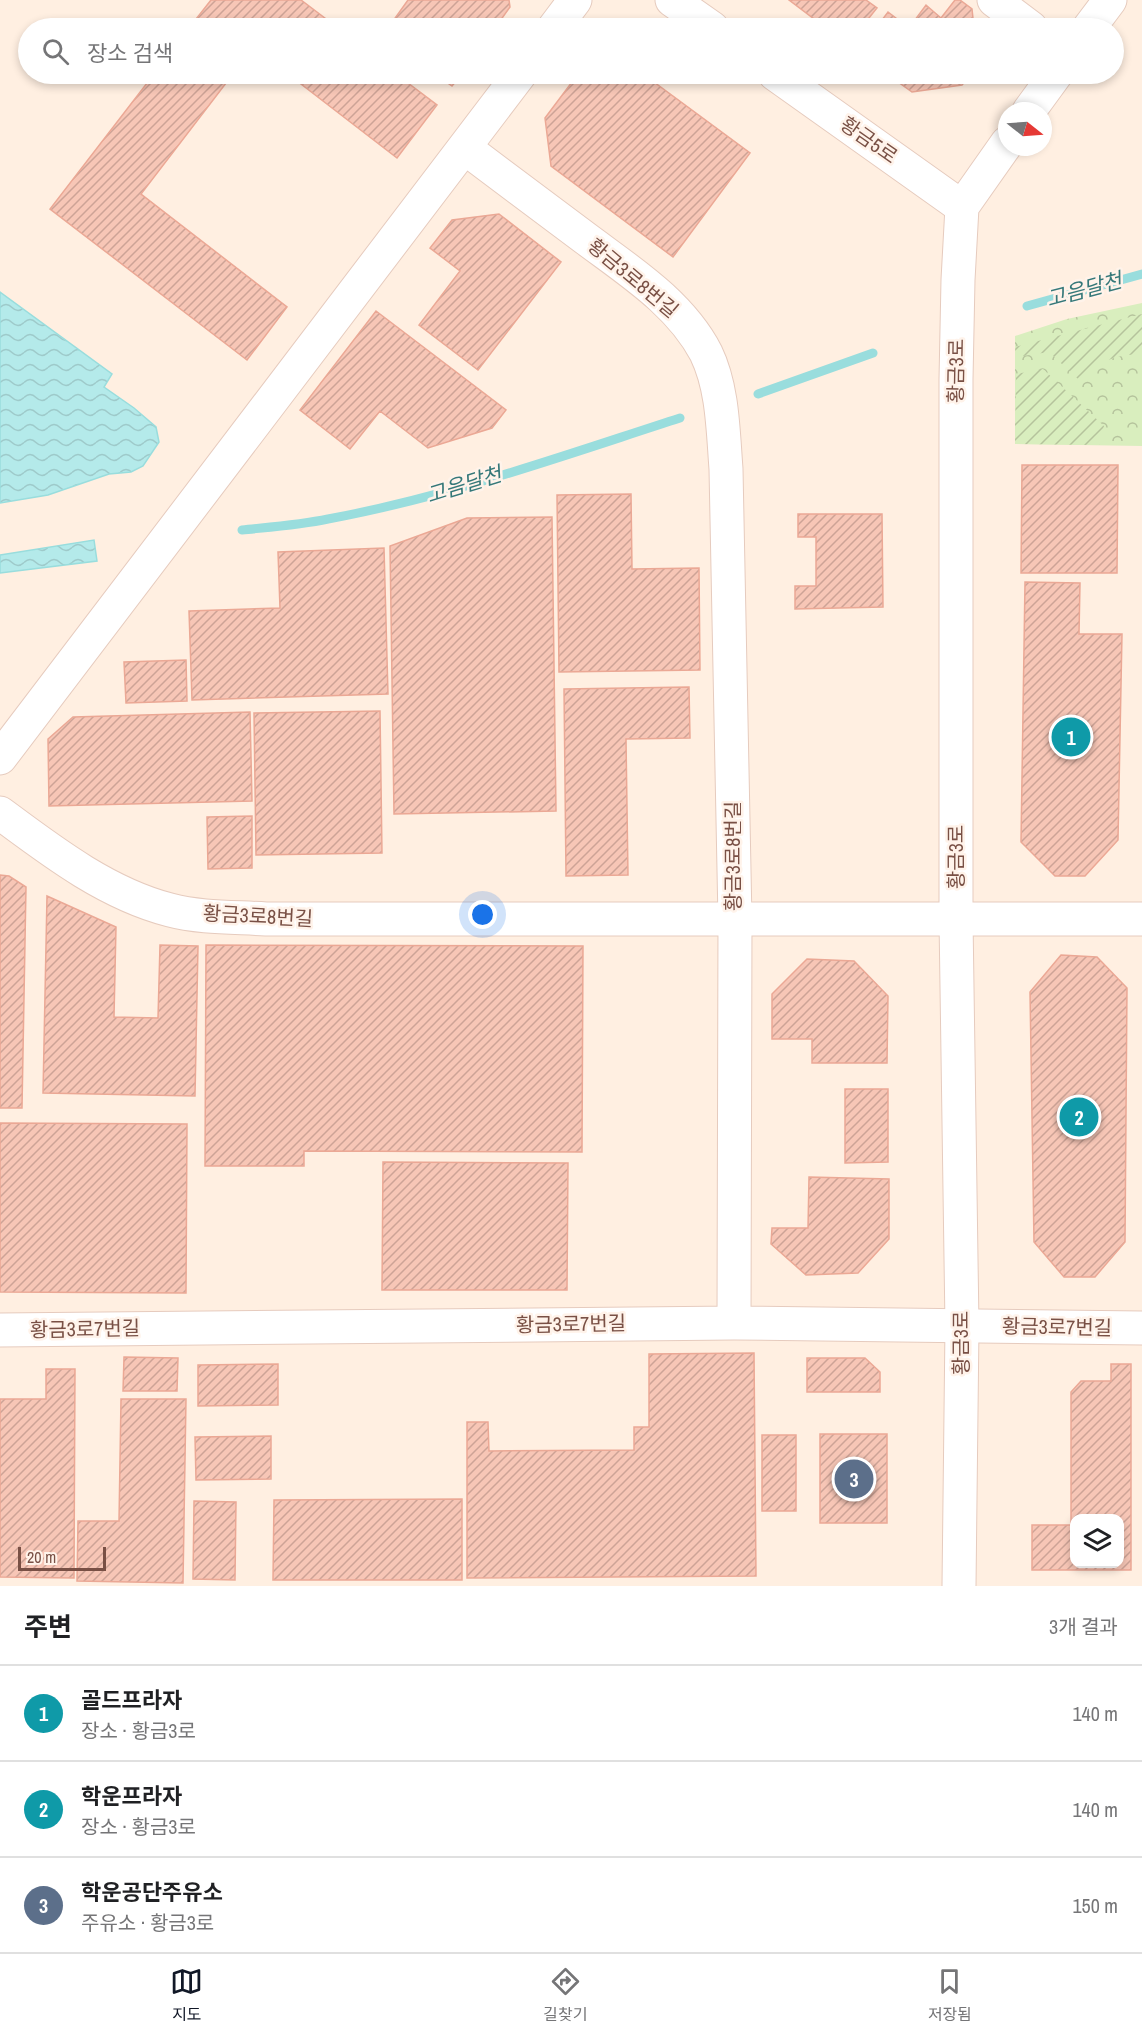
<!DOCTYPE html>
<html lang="ko">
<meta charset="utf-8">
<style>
:root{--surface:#fff;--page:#f6f6f6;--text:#202124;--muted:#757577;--line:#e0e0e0;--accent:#111827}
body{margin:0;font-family:"Archivo Narrow","Noto Sans KR",sans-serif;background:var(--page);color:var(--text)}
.controls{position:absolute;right:18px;bottom:18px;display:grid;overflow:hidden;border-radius:12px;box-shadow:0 3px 9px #0003}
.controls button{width:54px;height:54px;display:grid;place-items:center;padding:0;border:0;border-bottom:2px solid var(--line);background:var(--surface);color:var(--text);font:30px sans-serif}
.compass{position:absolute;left:998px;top:102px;width:54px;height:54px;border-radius:50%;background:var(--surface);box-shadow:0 3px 9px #0003;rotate:107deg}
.scale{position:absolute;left:18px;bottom:15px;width:88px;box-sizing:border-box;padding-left:6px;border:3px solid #795045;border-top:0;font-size:16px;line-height:21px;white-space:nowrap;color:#795045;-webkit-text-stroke:4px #fff3ea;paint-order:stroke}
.you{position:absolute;left:483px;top:915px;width:21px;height:21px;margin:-15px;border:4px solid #fff;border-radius:50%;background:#1a73e8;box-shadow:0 0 0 9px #1a73e833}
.badge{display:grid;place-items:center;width:39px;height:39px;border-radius:50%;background:var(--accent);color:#fff;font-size:20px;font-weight:700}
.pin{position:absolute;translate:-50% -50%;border:3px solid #fff;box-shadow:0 2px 6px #0006}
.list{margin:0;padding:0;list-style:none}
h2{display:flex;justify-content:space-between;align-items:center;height:78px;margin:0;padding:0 24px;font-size:26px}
h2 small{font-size:20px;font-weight:400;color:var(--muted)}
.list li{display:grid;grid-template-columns:39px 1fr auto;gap:18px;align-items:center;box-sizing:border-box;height:96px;padding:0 24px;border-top:2px solid var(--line)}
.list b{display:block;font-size:22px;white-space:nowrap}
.list p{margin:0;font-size:20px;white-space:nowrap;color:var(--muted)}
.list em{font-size:20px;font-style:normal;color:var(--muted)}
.icon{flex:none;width:33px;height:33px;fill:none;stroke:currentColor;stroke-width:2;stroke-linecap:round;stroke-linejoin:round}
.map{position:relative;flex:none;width:1142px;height:1586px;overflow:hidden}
.search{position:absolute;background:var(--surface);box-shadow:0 3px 9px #0003;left:18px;right:18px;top:18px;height:66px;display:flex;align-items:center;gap:15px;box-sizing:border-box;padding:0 21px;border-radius:33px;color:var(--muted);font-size:22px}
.sheet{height:366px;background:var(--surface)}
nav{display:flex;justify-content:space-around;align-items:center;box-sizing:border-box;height:84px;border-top:2px solid var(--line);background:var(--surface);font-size:16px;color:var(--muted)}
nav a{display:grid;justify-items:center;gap:3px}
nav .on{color:var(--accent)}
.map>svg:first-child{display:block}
</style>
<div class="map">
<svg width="1142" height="1586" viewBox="0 0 1142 1586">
<defs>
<pattern id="park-crowns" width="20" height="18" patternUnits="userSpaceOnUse" patternTransform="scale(1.5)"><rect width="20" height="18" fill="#d9eebe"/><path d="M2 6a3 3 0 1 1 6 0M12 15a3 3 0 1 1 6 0" fill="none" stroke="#b5c39c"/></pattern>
<pattern id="garden-furrows" width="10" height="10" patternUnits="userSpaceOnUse" patternTransform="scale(1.5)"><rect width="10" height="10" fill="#d9eebe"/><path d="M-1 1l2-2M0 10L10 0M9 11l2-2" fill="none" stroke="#b5c39c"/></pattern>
<pattern id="water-waves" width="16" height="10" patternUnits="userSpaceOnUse" patternTransform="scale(1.5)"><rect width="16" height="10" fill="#b4eaea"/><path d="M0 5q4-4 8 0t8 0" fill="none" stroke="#9ecaca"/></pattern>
<pattern id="building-hatch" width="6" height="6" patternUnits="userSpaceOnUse" patternTransform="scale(1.5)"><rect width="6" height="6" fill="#f7c6b6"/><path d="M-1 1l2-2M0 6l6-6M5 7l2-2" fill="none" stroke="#cda396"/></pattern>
</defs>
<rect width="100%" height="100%" fill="#ffefe1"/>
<path fill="url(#park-crowns)" d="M 1142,303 L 1142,446 L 1015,444 L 1015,336 L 1067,319 Z"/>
<path fill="url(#garden-furrows)" d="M 1142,314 L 1142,354 C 1117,354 1096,362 1078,379 L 1049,352 L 1016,357 L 1015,347 Z
M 1043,369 L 1104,426 L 1099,445 L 1015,444 L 1016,374 Z"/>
<path fill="url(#water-waves)" stroke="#9dd" stroke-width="1.5" d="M 0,292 L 112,374 L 104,387 L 134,408 L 156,427 L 159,442 L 143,466 L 131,472 L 109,474 L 48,495 L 0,503 Z
M 94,540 L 97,561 L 0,573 L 0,555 Z"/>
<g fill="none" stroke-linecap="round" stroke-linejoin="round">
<path stroke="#9dd" stroke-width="9" d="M 1027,306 L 1142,274
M 758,394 L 873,353
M 242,530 C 271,527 300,525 328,519 C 448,497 565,455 680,418"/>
</g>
<path fill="url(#building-hatch)" stroke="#eba895" stroke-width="1.5" fill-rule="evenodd" d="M 211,0 L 301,0 L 338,28 L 189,28 Z
M 408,0 L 509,0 L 510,7 L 495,28 L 388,28 Z
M 789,0 L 866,0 L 877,8 L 861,28 L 826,28 Z
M 955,0 L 960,0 L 972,9 L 974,28 L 876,28 L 888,12 L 909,28 L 926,5 L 941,18 Z
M 154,74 L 233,74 L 141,194 L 287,307 L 247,360 L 50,209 Z
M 288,74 L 396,74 L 437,105 L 397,158 Z
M 435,74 L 462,74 L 452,86 Z
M 578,74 L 643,74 L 750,153 L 673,257 L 551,166 L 545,118 Z
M 887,74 L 971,74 L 962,85 L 912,92 Z
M 499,214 L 561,262 L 478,370 L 419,325 L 460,271 L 430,248 L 452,220 Z
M 376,311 L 506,410 L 492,428 L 428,448 L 380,411 L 350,449 L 300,410 Z
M 1022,465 L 1118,465 L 1117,573 L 1021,573 Z
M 631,494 L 632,569 L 699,568 L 700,670 L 559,672 L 557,495 Z
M 798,514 L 882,514 L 883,607 L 795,609 L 795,586 L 816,586 L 816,537 L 798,537 Z
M 552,517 L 556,811 L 394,814 L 390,546 L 467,518 Z
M 384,548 L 388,694 L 192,700 L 189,611 L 280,608 L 278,552 Z
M 1025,582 L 1080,583 L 1079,634 L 1122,634 L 1118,840 L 1085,876 L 1055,876 L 1021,842 Z
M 186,660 L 187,701 L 126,703 L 124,662 Z
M 689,687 L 690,738 L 626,739 L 628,875 L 566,876 L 564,689 Z
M 380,711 L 382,853 L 256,855 L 254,713 Z
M 250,712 L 252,801 L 49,806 L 48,739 L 73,717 Z
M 252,816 L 252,868 L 208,869 L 207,817 Z
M 0,875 L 9,876 L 26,887 L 22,1108 L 0,1108 Z
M 47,896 L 116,927 L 114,1017 L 158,1018 L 160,945 L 198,946 L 195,1096 L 43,1093 Z
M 206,945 L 583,946 L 582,1152 L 304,1151 L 304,1166 L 205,1166 Z
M 1061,955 L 1097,957 L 1127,988 L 1125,1242 L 1095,1277 L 1064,1277 L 1034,1242 L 1030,992 Z
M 807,959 L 854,961 L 888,996 L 887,1063 L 812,1063 L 812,1039 L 772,1039 L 772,994 Z
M 845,1089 L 888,1089 L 888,1162 L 845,1163 Z
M 0,1123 L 187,1124 L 186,1293 L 0,1292 Z
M 383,1162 L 568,1163 L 567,1290 L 382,1290 Z
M 809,1177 L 889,1179 L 889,1239 L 858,1273 L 806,1275 L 771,1244 L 772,1228 L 808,1228 Z
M 754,1353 L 756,1576 L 467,1578 L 467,1422 L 488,1422 L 489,1451 L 634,1450 L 634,1427 L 649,1427 L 649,1354 Z
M 124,1357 L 178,1358 L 177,1391 L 123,1391 Z
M 807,1358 L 865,1358 L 880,1372 L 880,1392 L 807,1392 Z
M 278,1364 L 278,1405 L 198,1406 L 198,1365 Z
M 1111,1364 L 1131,1364 L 1131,1570 L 1032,1570 L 1032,1525 L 1071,1525 L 1071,1392 L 1081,1381 L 1111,1381 ZM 1074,1518 L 1120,1518 L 1120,1564 L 1074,1564 Z
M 46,1369 L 75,1369 L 74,1578 L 0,1577 L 0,1399 L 46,1399 Z
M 121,1399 L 186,1399 L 183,1583 L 77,1581 L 78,1521 L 119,1521 Z
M 820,1434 L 887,1434 L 887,1523 L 820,1523 Z
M 762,1435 L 796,1435 L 796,1511 L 762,1511 Z
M 271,1436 L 271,1479 L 196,1480 L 195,1437 Z
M 462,1499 L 462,1580 L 273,1580 L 274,1500 Z
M 194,1501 L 236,1502 L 235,1580 L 193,1579 Z"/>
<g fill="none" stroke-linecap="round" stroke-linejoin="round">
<g stroke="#e6cbbe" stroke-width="35">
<path id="minor" d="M 994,0 L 1031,28
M 554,28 L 575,0
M 465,148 C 505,178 545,208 585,238 C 629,271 680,303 706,353 C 723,388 723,431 726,469 L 735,920 L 734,1323
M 0,758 L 520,74
M 0,813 C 51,851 107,894 170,910 C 200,918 235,917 266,919 L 1142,919
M 0,1330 L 734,1323 L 1142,1328"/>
</g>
<g stroke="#e6cbbe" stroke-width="35">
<path id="tertiary" d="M 672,0 L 712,28
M 1089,28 L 1110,0
M 775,74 L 962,207
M 1029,111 L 1056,74
M 959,1586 L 962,1326 L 956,919 L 956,379 L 958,280 L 962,207 L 1007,143"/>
</g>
<use href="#minor" stroke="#fff" stroke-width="33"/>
<use href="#tertiary" stroke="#fff" stroke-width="33"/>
</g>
<g text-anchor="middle" stroke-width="5" stroke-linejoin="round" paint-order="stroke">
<g font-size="20" fill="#795045" stroke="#fff3ea">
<text transform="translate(869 140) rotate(35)" y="7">황금5로</text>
<text transform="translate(633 278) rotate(40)" y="7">황금3로8번길</text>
<text transform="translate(956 371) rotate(-89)" y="7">황금3로</text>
<text transform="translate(733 856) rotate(-90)" y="7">황금3로8번길</text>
<text transform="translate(956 857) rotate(-90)" y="7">황금3로</text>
<text transform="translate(258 916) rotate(3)" y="7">황금3로8번길</text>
<text transform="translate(571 1324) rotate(-1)" y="7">황금3로7번길</text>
<text transform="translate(1057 1327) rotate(1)" y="7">황금3로7번길</text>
<text transform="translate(85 1329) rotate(-1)" y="7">황금3로7번길</text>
<text transform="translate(961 1343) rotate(-90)" y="7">황금3로</text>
</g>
<g font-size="21" font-style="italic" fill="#357879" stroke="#fff3ea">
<text transform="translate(1084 290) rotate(-15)" y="7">고음달천</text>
<text transform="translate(464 485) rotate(-17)" y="7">고음달천</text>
</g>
</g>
</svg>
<div class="controls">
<button><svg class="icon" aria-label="layers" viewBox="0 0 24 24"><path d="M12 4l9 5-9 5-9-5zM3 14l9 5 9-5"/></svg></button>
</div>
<svg class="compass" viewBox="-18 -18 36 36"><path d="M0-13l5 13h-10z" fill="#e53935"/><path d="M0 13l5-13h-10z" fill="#757577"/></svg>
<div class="scale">20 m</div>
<div class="you"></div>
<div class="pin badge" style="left:1071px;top:737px;background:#0f9aa8">1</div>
<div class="pin badge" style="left:1079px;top:1117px;background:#0f9aa8">2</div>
<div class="pin badge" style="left:854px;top:1479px;background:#5c6f8a">3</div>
<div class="search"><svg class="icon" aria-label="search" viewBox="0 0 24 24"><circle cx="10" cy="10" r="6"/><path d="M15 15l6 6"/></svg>장소 검색</div>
</div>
<section class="sheet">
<h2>주변<small>3개 결과</small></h2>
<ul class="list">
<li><span class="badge" style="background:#0f9aa8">1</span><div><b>골드프라자</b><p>장소 · 황금3로</p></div><em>140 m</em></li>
<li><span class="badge" style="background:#0f9aa8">2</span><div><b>학운프라자</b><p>장소 · 황금3로</p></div><em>140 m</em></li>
<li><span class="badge" style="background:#5c6f8a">3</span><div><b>학운공단주유소</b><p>주유소 · 황금3로</p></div><em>150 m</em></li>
</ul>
</section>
<nav>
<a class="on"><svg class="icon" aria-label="map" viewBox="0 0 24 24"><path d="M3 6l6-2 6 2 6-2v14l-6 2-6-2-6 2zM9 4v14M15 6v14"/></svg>지도</a>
<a><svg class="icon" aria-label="directions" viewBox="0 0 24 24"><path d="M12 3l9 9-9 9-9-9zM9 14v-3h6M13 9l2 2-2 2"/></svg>길찾기</a>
<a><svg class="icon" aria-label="saved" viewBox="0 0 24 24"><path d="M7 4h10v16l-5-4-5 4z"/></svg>저장됨</a>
</nav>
